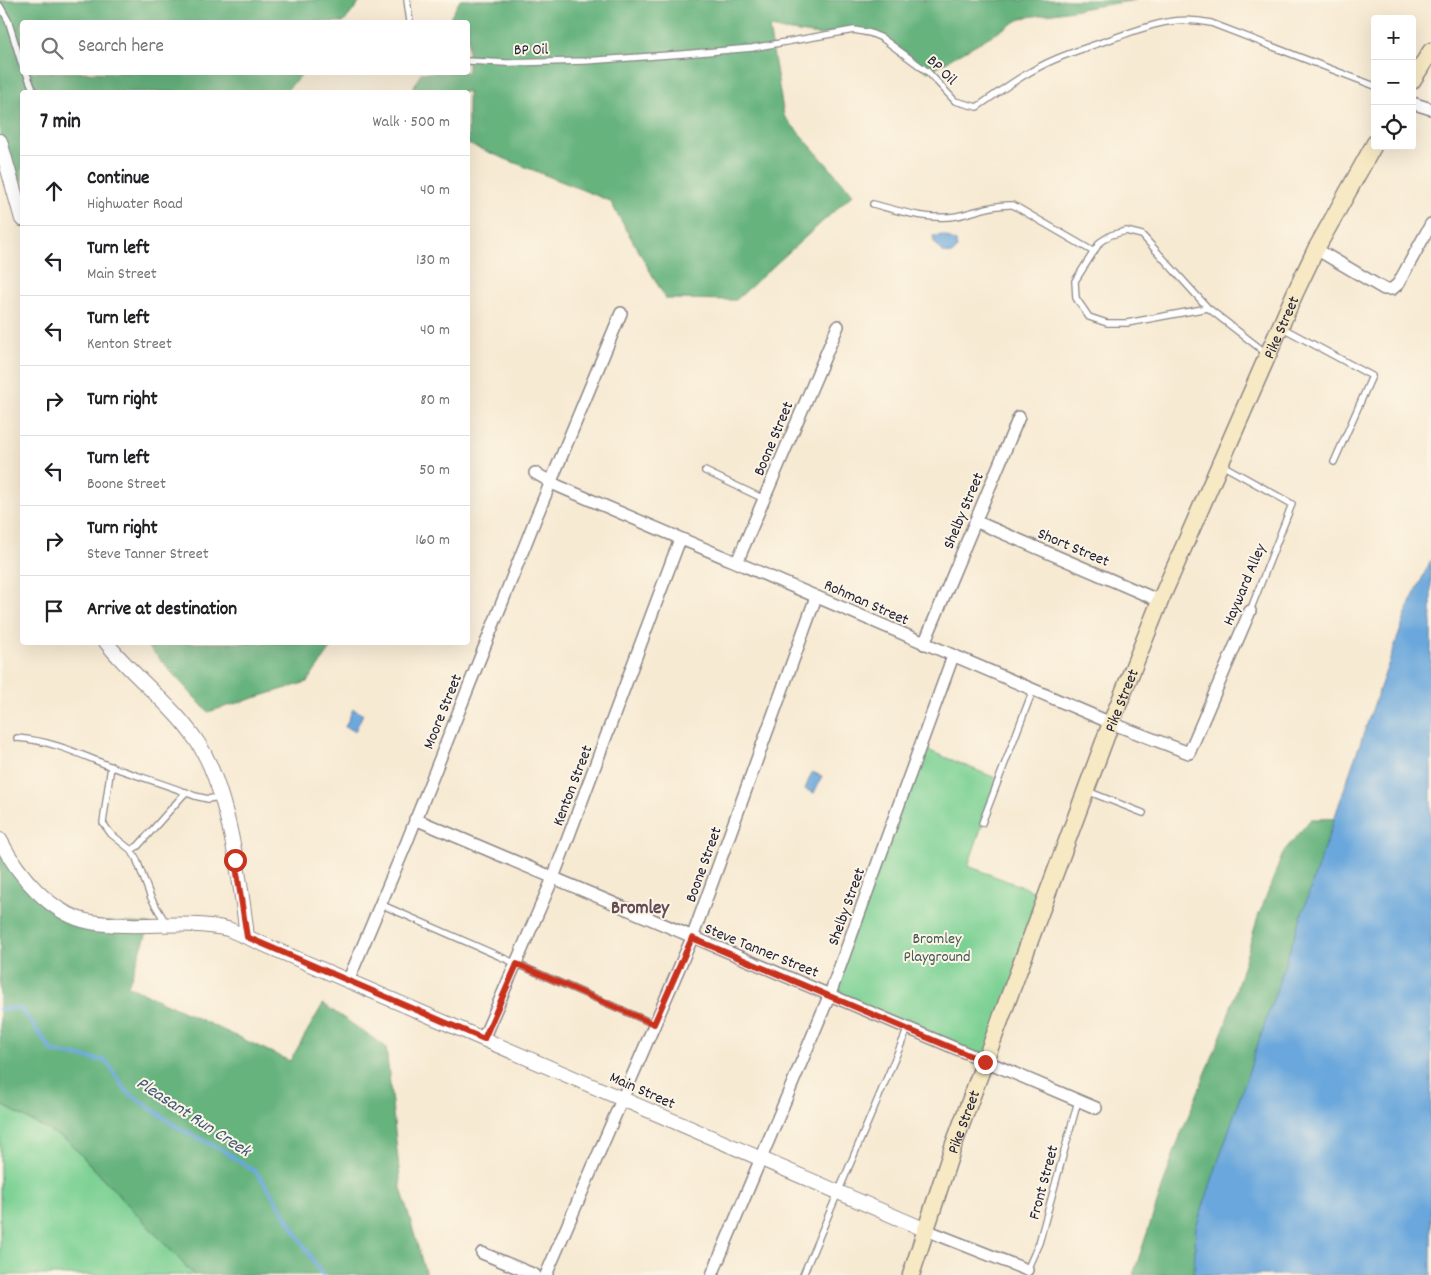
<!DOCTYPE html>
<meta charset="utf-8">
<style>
:root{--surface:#fff;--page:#f2f2f2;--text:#202124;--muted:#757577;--line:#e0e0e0}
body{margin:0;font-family:Dekko,sans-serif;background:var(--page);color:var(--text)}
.controls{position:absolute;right:15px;top:15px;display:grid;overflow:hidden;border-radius:5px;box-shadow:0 5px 20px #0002}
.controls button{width:45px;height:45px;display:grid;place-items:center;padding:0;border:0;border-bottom:1px solid var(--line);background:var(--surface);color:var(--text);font:25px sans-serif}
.stop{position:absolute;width:15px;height:15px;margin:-11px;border:4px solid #c8321e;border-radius:50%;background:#fff}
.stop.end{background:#c8321e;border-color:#fff;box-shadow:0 1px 5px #0008}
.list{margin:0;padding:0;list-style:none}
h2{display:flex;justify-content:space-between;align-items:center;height:65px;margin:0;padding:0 20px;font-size:21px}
h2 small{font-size:16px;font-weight:400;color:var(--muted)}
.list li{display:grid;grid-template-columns:32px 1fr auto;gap:15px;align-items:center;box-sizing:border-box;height:70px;padding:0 20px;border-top:1px solid var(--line)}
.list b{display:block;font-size:19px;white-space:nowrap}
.list p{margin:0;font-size:16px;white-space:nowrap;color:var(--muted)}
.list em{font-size:16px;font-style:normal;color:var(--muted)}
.icon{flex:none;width:28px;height:28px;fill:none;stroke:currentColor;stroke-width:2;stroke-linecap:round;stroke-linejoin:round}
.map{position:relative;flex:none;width:1431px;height:1275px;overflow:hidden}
.search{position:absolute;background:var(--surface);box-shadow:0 5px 20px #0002;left:20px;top:20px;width:450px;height:55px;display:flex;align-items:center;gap:12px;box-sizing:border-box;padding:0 18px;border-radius:5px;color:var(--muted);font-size:19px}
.panel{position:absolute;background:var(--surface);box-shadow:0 5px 20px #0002;left:20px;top:90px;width:450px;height:555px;border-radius:5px}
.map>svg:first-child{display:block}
</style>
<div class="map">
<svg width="1431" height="1275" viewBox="0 0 1431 1275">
<rect width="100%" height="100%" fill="#fcf5e5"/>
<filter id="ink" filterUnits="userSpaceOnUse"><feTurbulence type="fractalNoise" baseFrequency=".02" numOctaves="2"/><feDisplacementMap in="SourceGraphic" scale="10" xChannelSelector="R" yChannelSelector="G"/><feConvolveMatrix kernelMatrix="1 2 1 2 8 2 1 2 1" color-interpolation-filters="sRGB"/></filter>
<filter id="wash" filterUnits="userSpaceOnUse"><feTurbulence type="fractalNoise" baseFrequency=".0096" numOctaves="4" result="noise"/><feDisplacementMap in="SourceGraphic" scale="20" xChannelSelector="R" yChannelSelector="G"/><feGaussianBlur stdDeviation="1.12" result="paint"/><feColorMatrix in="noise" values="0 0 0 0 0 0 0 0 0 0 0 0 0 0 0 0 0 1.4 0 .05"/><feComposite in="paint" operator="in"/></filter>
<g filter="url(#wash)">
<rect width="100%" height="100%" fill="#f7ead3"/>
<path fill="#7dd194" stroke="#507a68" d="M 920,747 L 998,779 L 968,866 L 1046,896 L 985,1062 L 830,994 Z
M 0,1104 L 68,1141 L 194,1275 L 0,1275 Z"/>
<path fill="#66b37e" stroke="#446a5c" d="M 0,0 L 360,0 L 360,2 L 344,22 L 22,22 L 22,72 L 303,73 L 285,92 L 22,92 L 22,217 L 0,162 Z
M 460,0 L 1136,0 L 1022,18 L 928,72 L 882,38 L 854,30 L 820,35 L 769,28 L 784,116 L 853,194 L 736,300 L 666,299 L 610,201 L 468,144 L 468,92 L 411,92 L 421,73 L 468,72 L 468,22 L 448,22 Z
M 145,643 L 335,643 L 307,682 L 208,712 Z
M 1352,818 L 1214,1275 L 1133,1275 L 1177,1144 L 1226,1023 L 1258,917 L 1284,851 L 1311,819 Z
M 0,840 L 42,895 L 90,921 L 150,924 L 128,986 L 290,1061 L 323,1004 L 386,1047 L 401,1188 L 426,1275 L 194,1275 L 68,1141 L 0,1104 Z"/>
<path fill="#6ba7dc" stroke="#46648c" d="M 943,235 L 956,242 L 957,249 L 952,254 L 944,253 L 934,242 L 933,236 Z
M 1431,560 L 1431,1275 L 1194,1275 L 1196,1227 L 1351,769 L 1410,603 Z
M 353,709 L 363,714 L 355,731 L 345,727 Z
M 812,772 L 822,776 L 814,793 L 805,789 Z"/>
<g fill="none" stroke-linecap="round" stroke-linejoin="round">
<path stroke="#6ba7dc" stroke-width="4" d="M 0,1009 L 20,1008 L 53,1052 L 106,1061 L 126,1091 L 177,1127 L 224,1151 L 257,1173 L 275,1198 L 322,1275"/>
</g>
</g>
<g filter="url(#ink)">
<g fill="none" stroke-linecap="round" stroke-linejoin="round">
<g stroke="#8c8687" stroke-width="8">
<path id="service" d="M 407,0 L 410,22
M 0,6 L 8,20 L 22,65
M 468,61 L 507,63 L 585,61 L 683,54 L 752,48 L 854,30 L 870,33 L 882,38 L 928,72 L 955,101 L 977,107 C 1002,90 1027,71 1056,59 C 1074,51 1095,45 1114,38 C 1149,26 1174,15 1211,23 L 1375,86
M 26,72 L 34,92
M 873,204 C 899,211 929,221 957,216 C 976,212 993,204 1013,205 L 1094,252
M 1208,308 L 1127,323 L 1107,323 L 1089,317 L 1076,298 L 1075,281 L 1100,242 L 1111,235 L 1126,231 L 1142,235 L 1208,308 L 1266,353
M 1281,327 L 1372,376 L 1334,462
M 1222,465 L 1292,504 L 1250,611
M 705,471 L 764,499
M 17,738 C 54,741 79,754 112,767 C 140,777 168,785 195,796 L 208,799 L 219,797
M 111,766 L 103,823 L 111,834 L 131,850 L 136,858 L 151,898 L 166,923
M 1087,791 L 1143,813
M 982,823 L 1033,690
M 131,850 L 138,846 L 186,792
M 380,904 L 654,1024
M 1027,1270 L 1039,1243 L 1078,1101
M 803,1275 L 908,1028"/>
</g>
<g stroke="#8c8687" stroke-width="14">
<path id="minor" d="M 1412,103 L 1431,109
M 1316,249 L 1384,289 L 1392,289 L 1398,284 L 1431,224
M 535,473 L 558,486 L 1111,723 L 1189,753 L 1250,611
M 975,521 L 1160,601
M 737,562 L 838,326
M 924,644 L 1019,417
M 415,819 L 1096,1108
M 348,981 L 406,844 L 535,520 L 621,313
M 483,1039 L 553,878 L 680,539
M 926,1230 L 1027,1270
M 482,1253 L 535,1275
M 546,1275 L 692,938 L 816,597
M 712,1275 L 830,994 L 953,656"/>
</g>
<g stroke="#8c8687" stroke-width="16">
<path id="tertiary" d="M 0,141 L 22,219
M 106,642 C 133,677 171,703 196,740 C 227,784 241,883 247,937
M 0,840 C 18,875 51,915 91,922 C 137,930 183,919 228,929 L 926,1230"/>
</g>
<g stroke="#8c8687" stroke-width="19">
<g id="secondary">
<path d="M 1412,81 L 1431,51"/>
<path id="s1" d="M 911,1275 L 954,1144 L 1111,723 L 1160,601 L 1295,293 L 1316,249 L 1375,143"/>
</g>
</g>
<use href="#service" stroke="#fff" stroke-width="5.5"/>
<use href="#minor" stroke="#fff" stroke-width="11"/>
<use href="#tertiary" stroke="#fff" stroke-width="14"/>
<use href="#secondary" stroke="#f7e9c3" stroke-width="16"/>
</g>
</g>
<g fill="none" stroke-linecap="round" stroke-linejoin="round" filter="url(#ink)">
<path stroke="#c8321e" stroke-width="6" d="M 235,860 L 247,937 L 484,1039 L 517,964 L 654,1024 L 692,938 L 985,1062"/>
</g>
<g text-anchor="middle" stroke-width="4" stroke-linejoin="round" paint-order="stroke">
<g font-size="16" fill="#22223b" stroke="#fcf5e5">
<text transform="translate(531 48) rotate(-1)" y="6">BP Oil</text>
<text transform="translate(943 69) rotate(44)" y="6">BP Oil</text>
<text dy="6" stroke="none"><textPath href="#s1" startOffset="1018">Pike Street</textPath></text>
<text transform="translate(772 438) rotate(-67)" y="6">Boone Street</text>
<text transform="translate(962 510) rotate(-67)" y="6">Shelby Street</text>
<text transform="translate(1074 546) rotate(23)" y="6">Short Street</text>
<text transform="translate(1243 584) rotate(-67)" y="6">Hayward Alley</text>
<text transform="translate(867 601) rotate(24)" y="6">Rohman Street</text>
<text dy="6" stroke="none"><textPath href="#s1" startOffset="612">Pike Street</textPath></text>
<text transform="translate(441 711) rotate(-68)" y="6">Moore Street</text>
<text transform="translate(571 785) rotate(-69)" y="6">Kenton Street</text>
<text transform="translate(702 864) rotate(-70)" y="6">Boone Street</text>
<text transform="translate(845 906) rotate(-70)" y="6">Shelby Street</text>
<text transform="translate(762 949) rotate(22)" y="6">Steve Tanner Street</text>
<text transform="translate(643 1089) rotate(24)" y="6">Main Street</text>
<text dy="6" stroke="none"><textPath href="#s1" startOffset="162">Pike Street</textPath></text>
<text transform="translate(1042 1182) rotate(-75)" y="6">Front Street</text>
</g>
<g font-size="16" fill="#3d5756" stroke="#fcf5e5">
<text x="937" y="943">Bromley<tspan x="937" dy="18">Playground</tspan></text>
</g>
<g font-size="18" font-style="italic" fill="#3f577b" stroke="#fcf5e5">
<text transform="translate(194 1116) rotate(33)" y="6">Pleasant Run Creek</text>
</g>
<g font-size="19" font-weight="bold" fill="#624c57" stroke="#fcf5e5">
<text x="640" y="913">Bromley</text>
</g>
</g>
</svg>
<div class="controls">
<button>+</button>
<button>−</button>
<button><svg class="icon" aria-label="locate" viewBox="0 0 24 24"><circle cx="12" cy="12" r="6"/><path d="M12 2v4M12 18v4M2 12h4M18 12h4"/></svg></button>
</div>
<div class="stop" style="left:235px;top:860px"></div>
<div class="stop end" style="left:985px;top:1062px"></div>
<div class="search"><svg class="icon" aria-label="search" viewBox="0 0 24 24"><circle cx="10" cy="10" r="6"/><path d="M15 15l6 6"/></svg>Search here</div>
<section class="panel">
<h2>7 min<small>Walk · 500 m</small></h2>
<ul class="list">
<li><svg class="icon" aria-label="ahead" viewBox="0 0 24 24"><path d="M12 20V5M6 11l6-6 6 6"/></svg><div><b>Continue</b><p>Highwater Road</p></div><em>40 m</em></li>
<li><svg class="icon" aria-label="left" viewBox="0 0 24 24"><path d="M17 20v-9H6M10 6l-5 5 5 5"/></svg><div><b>Turn left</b><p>Main Street</p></div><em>130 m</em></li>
<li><svg class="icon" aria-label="left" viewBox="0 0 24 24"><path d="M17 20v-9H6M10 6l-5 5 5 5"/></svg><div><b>Turn left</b><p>Kenton Street</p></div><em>40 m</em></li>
<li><svg class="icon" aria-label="right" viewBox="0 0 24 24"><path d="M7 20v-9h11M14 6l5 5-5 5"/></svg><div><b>Turn right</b></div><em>80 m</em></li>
<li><svg class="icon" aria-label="left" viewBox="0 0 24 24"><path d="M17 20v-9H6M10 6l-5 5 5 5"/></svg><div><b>Turn left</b><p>Boone Street</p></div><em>50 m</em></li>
<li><svg class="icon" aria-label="right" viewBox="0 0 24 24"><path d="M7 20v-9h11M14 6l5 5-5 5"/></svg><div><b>Turn right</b><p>Steve Tanner Street</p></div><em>160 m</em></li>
<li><svg class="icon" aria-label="arrive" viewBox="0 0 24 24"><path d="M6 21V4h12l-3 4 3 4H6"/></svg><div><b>Arrive at destination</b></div></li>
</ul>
</section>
</div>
